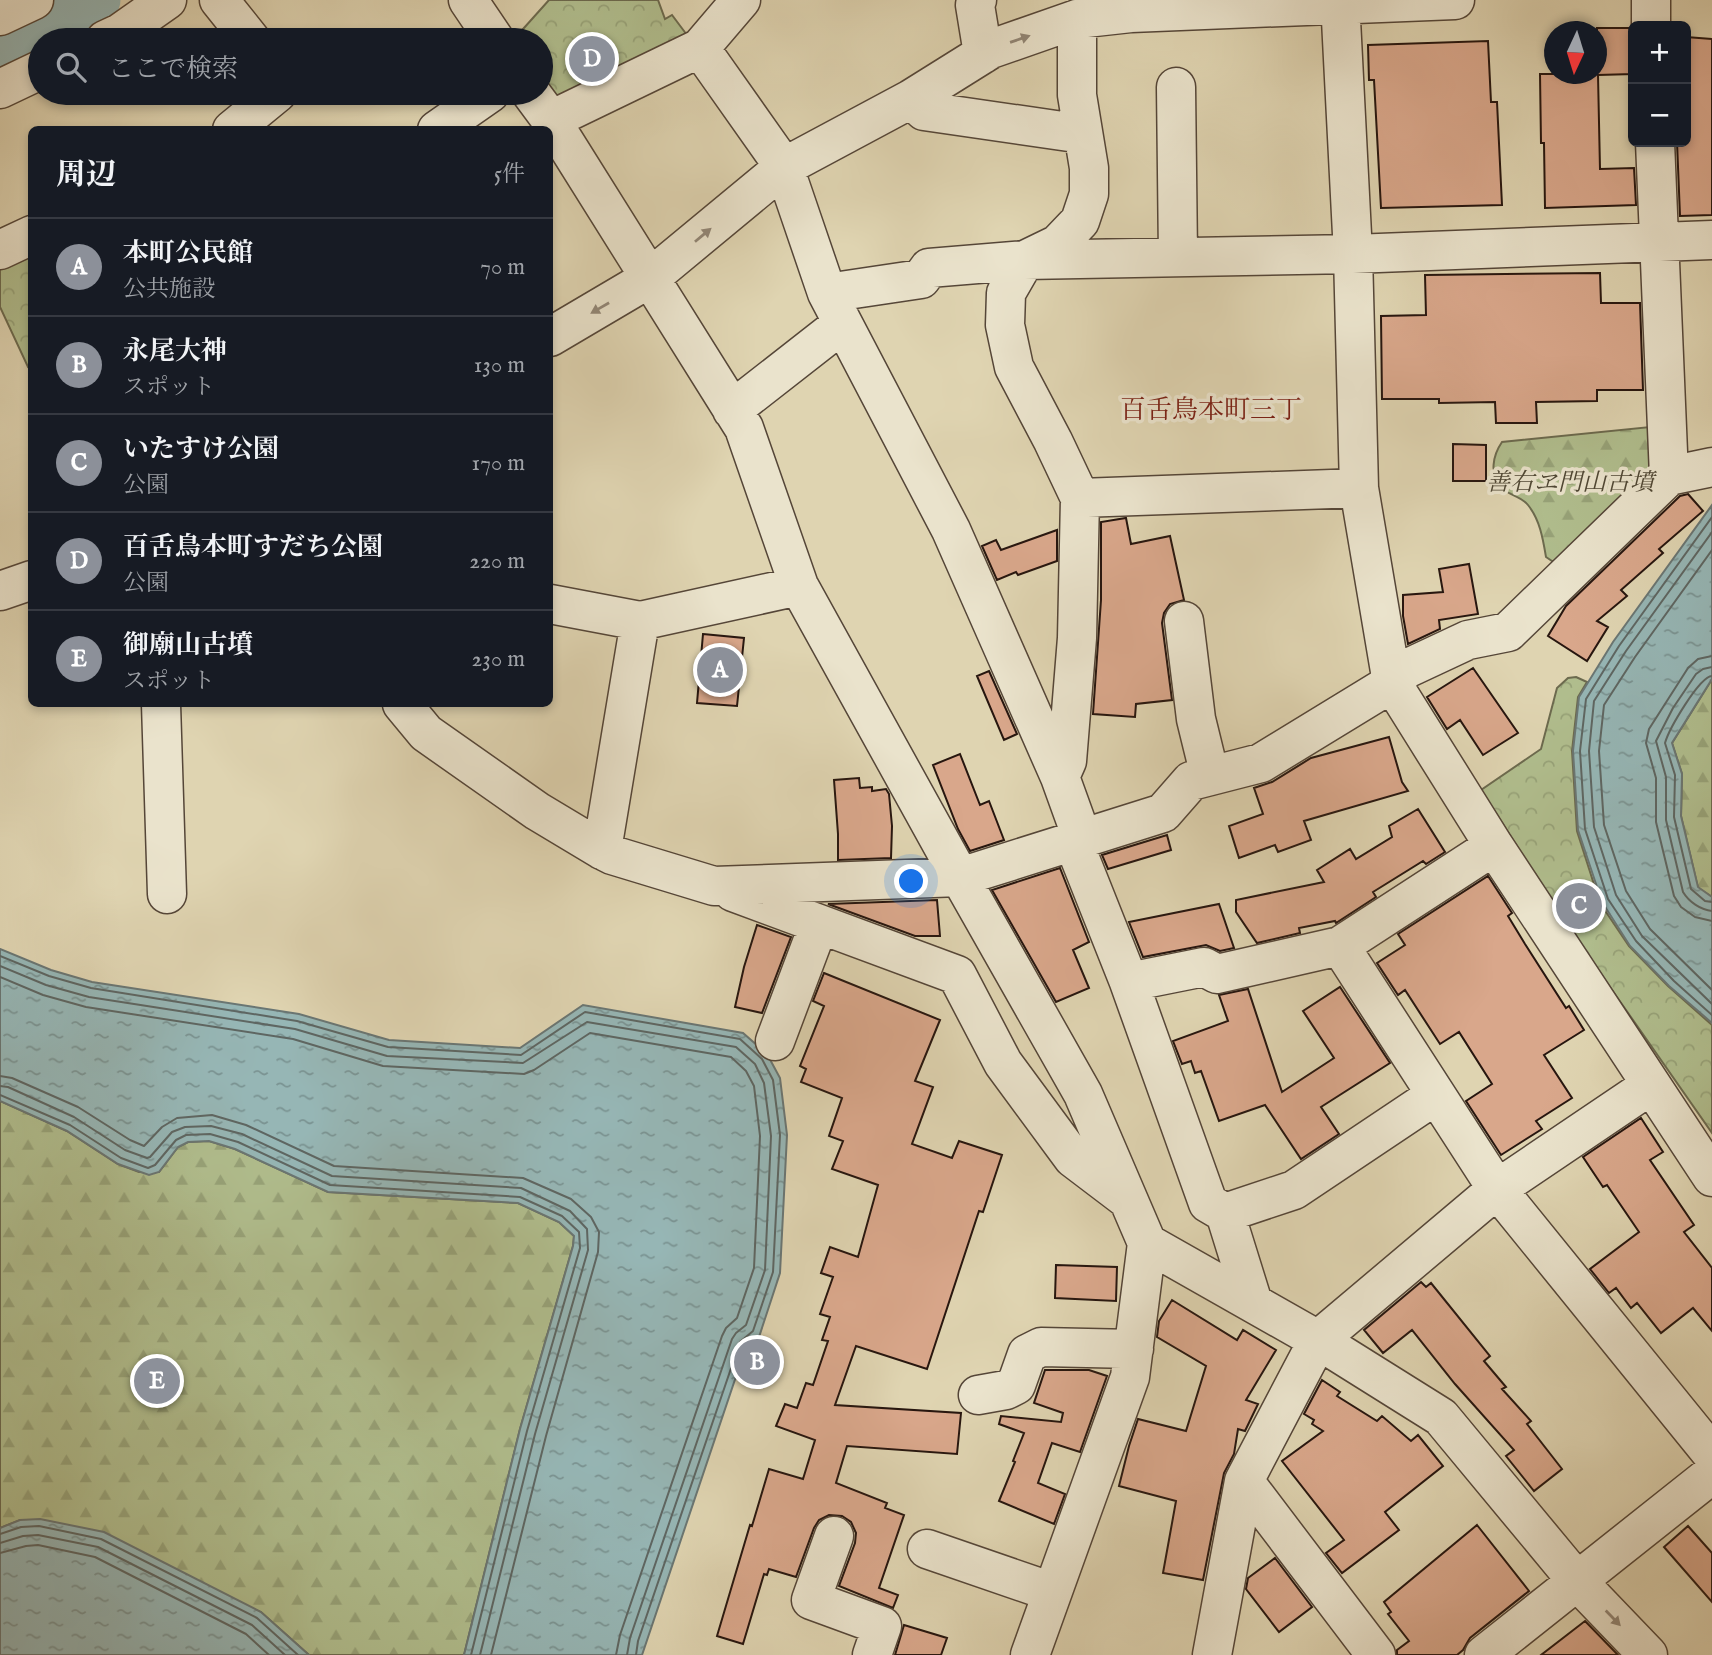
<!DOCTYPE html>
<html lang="ja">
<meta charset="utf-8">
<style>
:root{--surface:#171b24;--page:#20242c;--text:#f1f3f6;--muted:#9ea1a6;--line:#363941;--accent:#8c9099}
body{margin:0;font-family:"IM FELL English","Noto Serif JP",serif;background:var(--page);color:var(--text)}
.controls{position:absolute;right:21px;top:21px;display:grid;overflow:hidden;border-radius:10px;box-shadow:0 4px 10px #0003}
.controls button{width:63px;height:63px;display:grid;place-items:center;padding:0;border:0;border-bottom:2px solid var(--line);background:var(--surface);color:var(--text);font:35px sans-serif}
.compass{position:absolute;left:1544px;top:21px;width:63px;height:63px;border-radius:50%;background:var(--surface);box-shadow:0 4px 10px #0003;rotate:184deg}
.you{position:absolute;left:912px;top:882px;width:24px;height:24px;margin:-18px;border:5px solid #fff;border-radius:50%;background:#1a73e8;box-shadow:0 0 0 10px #1a73e833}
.badge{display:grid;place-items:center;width:46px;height:46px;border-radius:50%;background:var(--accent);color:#fff;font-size:23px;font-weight:700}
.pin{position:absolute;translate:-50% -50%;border:4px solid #fff;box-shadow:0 2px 7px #0006}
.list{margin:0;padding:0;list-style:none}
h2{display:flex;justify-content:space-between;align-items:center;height:91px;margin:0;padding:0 28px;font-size:30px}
h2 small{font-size:23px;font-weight:400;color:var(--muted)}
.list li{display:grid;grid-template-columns:46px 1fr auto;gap:21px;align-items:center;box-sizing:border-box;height:98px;padding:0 28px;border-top:2px solid var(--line)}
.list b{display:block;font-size:26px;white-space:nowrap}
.list p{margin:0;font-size:23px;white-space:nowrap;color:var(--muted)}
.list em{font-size:23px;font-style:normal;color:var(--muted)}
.icon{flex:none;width:38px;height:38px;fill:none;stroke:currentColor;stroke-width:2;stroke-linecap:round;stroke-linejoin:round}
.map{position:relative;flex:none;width:1712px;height:1655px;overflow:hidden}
.search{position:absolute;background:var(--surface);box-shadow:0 4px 10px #0003;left:28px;top:28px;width:525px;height:77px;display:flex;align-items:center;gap:18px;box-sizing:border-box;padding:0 24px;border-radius:38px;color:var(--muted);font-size:26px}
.panel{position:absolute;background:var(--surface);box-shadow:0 4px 10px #0003;left:28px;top:126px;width:525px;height:581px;border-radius:10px}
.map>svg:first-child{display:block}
</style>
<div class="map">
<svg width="1712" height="1655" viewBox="0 0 1712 1655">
<defs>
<pattern id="forest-firs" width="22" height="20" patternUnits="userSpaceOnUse" patternTransform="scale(1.75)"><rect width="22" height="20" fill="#b0bd8d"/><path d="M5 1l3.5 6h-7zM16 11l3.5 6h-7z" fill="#97a278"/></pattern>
<pattern id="park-crowns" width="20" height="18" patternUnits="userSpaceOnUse" patternTransform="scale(1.75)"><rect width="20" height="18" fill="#b0bd8d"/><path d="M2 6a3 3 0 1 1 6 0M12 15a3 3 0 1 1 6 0" fill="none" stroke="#97a278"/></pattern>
<pattern id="water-ripples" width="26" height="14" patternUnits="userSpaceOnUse" patternTransform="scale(1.75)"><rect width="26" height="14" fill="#96b6b5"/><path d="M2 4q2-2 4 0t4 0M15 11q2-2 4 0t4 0" fill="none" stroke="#7a9392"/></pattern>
</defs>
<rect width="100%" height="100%" fill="#dfd4b1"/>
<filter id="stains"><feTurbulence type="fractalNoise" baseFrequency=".00286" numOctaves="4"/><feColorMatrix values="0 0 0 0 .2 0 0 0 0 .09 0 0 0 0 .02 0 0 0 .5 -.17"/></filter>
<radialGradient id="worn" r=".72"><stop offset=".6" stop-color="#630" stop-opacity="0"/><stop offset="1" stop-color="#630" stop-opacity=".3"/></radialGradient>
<path fill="url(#forest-firs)" stroke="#6c6a4e" stroke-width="2" d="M 1650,427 L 1652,468 L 1559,561 L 1552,561 L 1546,557 C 1543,539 1540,520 1528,505 C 1521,496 1507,495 1501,487 C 1489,474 1493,455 1502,442 Z
M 1712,679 L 1712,897 L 1698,888 L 1681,816 L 1682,774 L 1672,743 Z
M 0,1101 L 67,1131 L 118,1164 L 139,1172 L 159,1172 L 178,1147 L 188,1142 L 209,1141 L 235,1149 L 328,1192 L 518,1203 L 559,1222 L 574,1236 L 573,1246 L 520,1429 L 464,1655 L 309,1655 L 261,1612 L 20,1520 L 0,1528 Z"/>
<path fill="url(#park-crowns)" stroke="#6c6a4e" stroke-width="2" d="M 549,0 L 658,0 L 665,19 L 672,15 L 687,35 L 554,98 L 541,77 L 541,40 L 515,38 Z
M 31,253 L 32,365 L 28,367 L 0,307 L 0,267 Z
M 1576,677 L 1587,682 L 1578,697 L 1572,751 L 1577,831 L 1600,903 L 1629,946 L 1668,986 L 1712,1025 L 1712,1133 L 1577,940 L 1481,790 L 1541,749 L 1557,688 L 1568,678 Z"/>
<path fill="url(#water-ripples)" stroke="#6a7673" stroke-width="2" d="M 1712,505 L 1712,679 L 1672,743 L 1682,774 L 1681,816 L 1698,887 L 1712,897 L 1712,1023 L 1669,986 L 1630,946 L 1602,902 L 1578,830 L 1573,751 L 1579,697 L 1613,642 Z
M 0,949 L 51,970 L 92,982 L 299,1014 L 389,1040 L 520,1048 L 583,1005 L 743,1033 L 767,1054 L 780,1078 L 787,1135 L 780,1273 L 759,1337 L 747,1344 L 642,1655 L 464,1655 L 520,1429 L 573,1246 L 574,1236 L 559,1222 L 518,1203 L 328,1192 L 235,1149 L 209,1141 L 188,1142 L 178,1147 L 159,1172 L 149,1175 L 118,1164 L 67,1131 L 0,1101 Z
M 40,1519 L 104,1532 L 261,1612 L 309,1655 L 0,1655 L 0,1528 L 20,1520 Z"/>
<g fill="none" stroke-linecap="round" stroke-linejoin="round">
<path stroke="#5e6662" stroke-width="2" d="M 1712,517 L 1619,646 L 1586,699 L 1580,751 L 1585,829 L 1608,899 L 1636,941 L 1674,981 L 1712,1015
M 1712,532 L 1626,651 L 1594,701 L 1589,751 L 1594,827 L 1616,895 L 1642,936 L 1712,1004
M 1712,550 L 1635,657 L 1604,705 L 1599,751 L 1604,825 L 1626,891 L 1650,929 L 1712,990
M 1712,656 L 1698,659 L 1688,668 L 1649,729 L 1646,743 L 1656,778 L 1656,822 L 1674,896 L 1681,907 L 1695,917 L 1712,921
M 1712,667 L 1703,669 L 1696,674 L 1673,708 L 1656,741 L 1666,777 L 1666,820 L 1683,892 C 1689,902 1701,910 1712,911
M 1712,676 C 1699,677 1669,729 1665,743 L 1675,775 L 1674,817 L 1691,889 L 1705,901 L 1712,902
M 0,956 L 49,976 L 91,988 L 297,1021 L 388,1047 L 521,1055 L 585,1012 L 740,1039 L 762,1059 L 773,1080 L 780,1135 L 773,1272 L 753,1331 L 740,1342 L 638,1641 L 636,1655
M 0,966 L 46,985 L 89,997 L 295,1029 L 387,1056 L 523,1063 L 587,1022 L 736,1047 L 755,1064 L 764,1083 L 771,1136 L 765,1270 L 746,1325 L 736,1333 L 732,1339 L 630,1638 L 627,1655
M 0,977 L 43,995 L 86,1007 L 293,1039 L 383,1066 L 524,1074 L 534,1070 L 590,1033 L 731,1057 L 746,1071 L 754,1086 L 760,1136 L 754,1268 L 737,1318 L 726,1328 L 722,1336 L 620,1635 L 616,1655
M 0,1076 L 12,1078 L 78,1107 L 130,1140 L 144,1146 L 162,1127 L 177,1118 L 212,1115 L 246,1125 L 334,1166 L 523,1178 L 571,1199 L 591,1217 L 599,1232 L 598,1252 L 546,1436 L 491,1655
M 0,1086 L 8,1087 L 74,1117 L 125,1150 L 147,1158 L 150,1157 L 172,1132 L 185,1127 L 211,1126 L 242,1134 L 332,1176 L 521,1188 L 570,1211 L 587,1229 L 588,1250 L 535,1434 L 480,1655
M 0,1095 L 70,1125 L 121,1158 L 148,1168 L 155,1165 L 176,1140 L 186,1135 L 210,1134 L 238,1142 L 330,1185 L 520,1197 L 562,1216 L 579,1232 L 580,1248 L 527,1431 L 471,1655
M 0,1534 L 21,1527 L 39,1526 L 101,1539 L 257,1618 L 298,1655
M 0,1543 L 23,1536 L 38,1535 L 98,1547 L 252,1625 L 285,1655
M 0,1553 L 26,1546 L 38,1545 L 95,1557 L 246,1634 L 269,1655"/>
<path stroke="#96b6b5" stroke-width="47" d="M 0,44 L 97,0"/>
</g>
<path fill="#d9a78b" stroke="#27160f" stroke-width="2" d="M 1597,28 L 1629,28 L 1633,38 L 1633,74 L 1598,75 L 1600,169 L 1634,168 L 1636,205 L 1545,208 L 1544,143 L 1541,143 L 1540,74 L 1597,74 Z
M 1686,37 L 1712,39 L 1712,215 L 1680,216 L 1677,142 L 1686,142 Z
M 1488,41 L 1491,102 L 1497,102 L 1502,205 L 1381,208 L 1374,80 L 1369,80 L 1368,45 Z
M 1600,273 L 1601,303 L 1640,303 L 1643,390 L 1597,390 L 1597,401 L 1536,402 L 1537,423 L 1496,423 L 1495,402 L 1439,403 L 1439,399 L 1382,399 L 1381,316 L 1426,315 L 1425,275 Z
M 1453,444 L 1486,445 L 1486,481 L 1453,481 Z
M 1688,494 L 1703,511 L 1659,549 L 1663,553 L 1621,590 L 1627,596 L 1597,621 L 1608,627 L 1587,661 L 1548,636 L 1566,606 L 1680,496 Z
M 1126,518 L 1131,544 L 1170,536 L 1184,600 L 1170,604 L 1164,613 L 1162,623 L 1172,700 L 1136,704 L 1135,717 L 1093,714 L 1101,600 L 1101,522 Z
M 1057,530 L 1057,561 L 1018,575 L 1016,572 L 997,580 L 982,546 L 996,540 L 1001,550 Z
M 1469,564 L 1478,614 L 1439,620 L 1440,629 L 1408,644 L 1403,616 L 1403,595 L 1443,592 L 1439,569 Z
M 703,634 L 744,638 L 737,706 L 697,703 Z
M 1473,668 L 1518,733 L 1483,755 L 1460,720 L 1447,729 L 1427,697 Z
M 989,671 L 1017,734 L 1004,740 L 977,676 Z
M 1389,737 L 1402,782 L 1408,791 L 1304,821 L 1311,840 L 1278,852 L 1275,845 L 1239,858 L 1229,826 L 1263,814 L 1254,788 L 1272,782 L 1311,758 Z
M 960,754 L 980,805 L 989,801 L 1004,840 L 970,851 L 958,829 L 933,765 Z
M 859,778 L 860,788 L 872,787 L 872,791 L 886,789 L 889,794 L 892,826 L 891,858 L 838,860 L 838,834 L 834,780 Z
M 1418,809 L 1445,852 L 1426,864 L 1423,861 L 1373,892 L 1376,897 L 1336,923 L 1335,921 L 1299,928 L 1300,933 L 1257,943 L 1236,912 L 1236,900 L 1324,882 L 1317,870 L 1350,849 L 1356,859 L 1392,837 L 1389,826 Z
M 1167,835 L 1171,850 L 1108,869 L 1102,855 Z
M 1060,868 L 1089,942 L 1073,950 L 1089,988 L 1056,1002 L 992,890 Z
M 1488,876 L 1512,913 L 1508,916 L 1525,944 L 1566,1008 L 1569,1006 L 1584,1030 L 1544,1055 L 1572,1098 L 1536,1121 L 1542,1129 L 1501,1155 L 1466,1101 L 1492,1084 L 1459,1032 L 1440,1044 L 1405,990 L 1398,995 L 1377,963 L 1405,945 L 1398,934 Z
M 937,900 L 940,936 L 915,936 L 828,904 Z
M 1219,904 L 1234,948 L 1220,951 L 1206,945 L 1143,957 L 1129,922 Z
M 757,925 L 791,937 L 762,1013 L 735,1007 L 744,967 Z
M 824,973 L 940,1020 L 915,1081 L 933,1087 L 912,1144 L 952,1158 L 959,1141 L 1002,1155 L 983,1212 L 979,1211 L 927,1369 L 856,1346 L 835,1405 L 961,1413 L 957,1454 L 847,1446 L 836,1483 L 887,1503 L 885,1508 L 904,1515 L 879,1588 L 898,1595 L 893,1608 L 839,1586 L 855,1543 L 856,1533 L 851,1522 L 842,1516 L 829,1515 L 819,1520 L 814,1528 L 796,1577 L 769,1569 L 767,1575 L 764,1574 L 743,1644 L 717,1636 L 750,1525 L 752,1526 L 769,1469 L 803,1479 L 815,1440 L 776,1426 L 785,1404 L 797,1408 L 806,1383 L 813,1385 L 828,1341 L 822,1340 L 830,1317 L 820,1314 L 833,1277 L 821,1273 L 830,1247 L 858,1257 L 878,1185 L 832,1169 L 843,1141 L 829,1136 L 842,1098 L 801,1082 L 806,1069 L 800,1066 L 824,1006 L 813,1001 Z
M 1340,987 L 1390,1063 L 1321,1107 L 1339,1134 L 1301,1159 L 1265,1105 L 1219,1121 L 1201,1071 L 1195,1073 L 1191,1061 L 1182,1064 L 1173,1041 L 1228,1021 L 1219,995 L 1248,989 L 1282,1092 L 1334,1058 L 1303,1011 Z
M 1641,1118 L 1663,1152 L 1650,1160 L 1694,1225 L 1684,1232 L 1712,1268 L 1712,1331 L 1693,1308 L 1661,1333 L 1637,1303 L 1631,1308 L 1616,1288 L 1609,1293 L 1590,1269 L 1639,1232 L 1607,1185 L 1603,1187 L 1583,1157 Z
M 1056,1265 L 1117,1267 L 1116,1301 L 1055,1298 Z
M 1421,1282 L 1426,1287 L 1431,1283 L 1490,1356 L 1484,1361 L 1506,1387 L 1502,1389 L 1531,1421 L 1527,1424 L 1562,1469 L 1534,1491 L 1506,1456 L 1514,1450 L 1455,1384 L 1412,1330 L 1383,1353 L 1364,1330 Z
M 1172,1300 L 1237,1340 L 1243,1330 L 1276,1350 L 1246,1400 L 1258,1404 L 1245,1431 L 1238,1429 L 1234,1454 L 1224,1473 L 1203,1580 L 1163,1573 L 1176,1501 L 1119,1486 L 1129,1446 L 1138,1419 L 1186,1431 L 1206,1366 L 1157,1337 L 1159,1321 Z
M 1045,1370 L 1089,1370 L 1107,1376 L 1080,1452 L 1052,1443 L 1038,1483 L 1065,1494 L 1054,1524 L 999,1501 L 1015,1462 L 1013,1461 L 1024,1433 L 999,1424 L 1001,1416 L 1061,1422 L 1063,1413 L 1034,1403 Z
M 1322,1380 L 1340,1392 L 1337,1396 L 1377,1421 L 1382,1416 L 1411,1441 L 1418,1435 L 1443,1466 L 1385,1512 L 1399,1530 L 1342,1573 L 1326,1553 L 1344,1540 L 1282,1461 L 1323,1431 L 1312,1424 L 1314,1420 L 1304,1414 Z
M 1477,1525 L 1529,1591 L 1470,1638 L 1463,1650 L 1457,1655 L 1397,1655 L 1397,1650 L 1409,1641 L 1388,1614 L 1391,1612 L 1384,1602 Z
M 1688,1526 L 1712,1553 L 1712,1602 L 1664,1547 Z
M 1275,1558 L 1312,1607 L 1279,1632 L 1246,1589 L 1248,1578 Z
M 1585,1621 L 1618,1655 L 1541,1655 Z
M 904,1625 L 947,1638 L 941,1655 L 895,1655 Z"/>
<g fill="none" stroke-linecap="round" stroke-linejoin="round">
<g stroke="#554638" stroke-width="41">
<path id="minor" d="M 219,0 L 251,40
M 468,0 L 495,40
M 977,0 L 975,5 L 983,54
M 1340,0 L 1353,254 L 1359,488 L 1392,683 L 1494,846 L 1712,1177
M 1651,0 L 1651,26
M 0,16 L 34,0
M 105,40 L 120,33 L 167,0
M 700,48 L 784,167 L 827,293 L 951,530 L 1060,777 L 1082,838
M 1176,87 L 1178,256
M 0,89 L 40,70
M 531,93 L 551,120 L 744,428 L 799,586 L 960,877 L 1083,1094 L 1147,1243 L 1130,1377 L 1030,1655
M 911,99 L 924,111 L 1083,134
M 551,120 L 700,48 L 741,0
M 232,130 L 277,93
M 437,130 L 490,93
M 1655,142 L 1669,476
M 0,250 L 32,235
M 827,293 L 921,279 L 929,268 L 1025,260 L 1353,254 L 1712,240
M 550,337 L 650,278 L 784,167 L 911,99 L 991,49 L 1077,19 L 1131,13 L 1455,0
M 732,410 L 842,324
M 1080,498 L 1359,488
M 0,591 L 32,580
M 550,604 L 640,621 L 799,586
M 1184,621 L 1196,719 L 1210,776
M 161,704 L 167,894
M 402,704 L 426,733 L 537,811 L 602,850 L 612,855 L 714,886 L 960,877 L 1163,813 L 1191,781 L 1261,763 L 1392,683 L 1406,669 L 1468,640 L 1508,632 L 1669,476 L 1712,467
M 1060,777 L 1067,761 L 1077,638 L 1080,498 L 1053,441 L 1014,367 L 1005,325 L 1006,293 L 1025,260 L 1058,244 L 1080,221 L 1089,194 L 1089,168 L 1077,95 L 1077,19
M 1073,841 L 1129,982 L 1208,1203 L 1225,1213
M 602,850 L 640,621
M 733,892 L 957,975 L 1003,1063 L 1073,1158 L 1127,1199
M 1340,946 L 1497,1189 L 1712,1454
M 1129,982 L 1204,967 L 1217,974 L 1340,946 L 1494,846
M 775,1041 L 819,924
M 1147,1243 L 1318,1340 L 1441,1417 L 1577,1581 L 1648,1655
M 1253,1303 L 1225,1213 L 1294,1190 L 1436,1095
M 978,1395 L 1006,1390 L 1016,1385 L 1027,1354 L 1041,1347 L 1134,1349
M 1244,1481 L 1376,1655
M 834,1536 L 811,1600 L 882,1626 L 872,1655
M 927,1549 L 1052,1592
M 1212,1655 L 1244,1481 L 1318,1340 L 1497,1189 L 1651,1085
M 1484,1655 L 1712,1474"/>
</g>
<use href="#minor" stroke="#eae3cc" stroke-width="38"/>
</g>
<defs><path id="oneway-solid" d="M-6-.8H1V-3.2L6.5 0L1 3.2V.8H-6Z" transform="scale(1.75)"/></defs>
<g fill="#928777">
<use href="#oneway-solid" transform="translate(1020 39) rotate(-19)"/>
<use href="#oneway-solid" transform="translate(703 235) rotate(-40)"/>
<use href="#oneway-solid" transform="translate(600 308) rotate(150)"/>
<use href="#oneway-solid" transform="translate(1613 1618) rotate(46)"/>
</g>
<g text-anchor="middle" stroke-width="7" stroke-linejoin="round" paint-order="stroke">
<g font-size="24" font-style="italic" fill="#504835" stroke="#eae3cc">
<text x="1570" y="490">善右ヱ門山古墳</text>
</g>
<g font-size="26" fill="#7a1f14" stroke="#eae3cc">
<text x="1211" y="418">百舌鳥本町三丁</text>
</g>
</g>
<rect width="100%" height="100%" filter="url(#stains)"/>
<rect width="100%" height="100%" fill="url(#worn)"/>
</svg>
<div class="controls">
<button>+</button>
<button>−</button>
</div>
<svg class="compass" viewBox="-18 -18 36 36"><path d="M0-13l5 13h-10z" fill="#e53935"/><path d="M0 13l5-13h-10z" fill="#9ea1a6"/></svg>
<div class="you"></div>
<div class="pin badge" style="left:720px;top:670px">A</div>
<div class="pin badge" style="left:757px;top:1362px">B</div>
<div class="pin badge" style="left:1579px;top:906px">C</div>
<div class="pin badge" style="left:592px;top:59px">D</div>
<div class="pin badge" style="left:157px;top:1381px">E</div>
<div class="search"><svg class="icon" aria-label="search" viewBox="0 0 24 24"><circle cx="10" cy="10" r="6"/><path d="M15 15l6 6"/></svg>ここで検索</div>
<section class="panel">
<h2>周辺<small>5件</small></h2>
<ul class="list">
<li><span class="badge">A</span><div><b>本町公民館</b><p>公共施設</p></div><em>70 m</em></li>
<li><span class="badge">B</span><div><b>永尾大神</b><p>スポット</p></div><em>130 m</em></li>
<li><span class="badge">C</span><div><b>いたすけ公園</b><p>公園</p></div><em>170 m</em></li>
<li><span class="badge">D</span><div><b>百舌鳥本町すだち公園</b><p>公園</p></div><em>220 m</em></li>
<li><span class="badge">E</span><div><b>御廟山古墳</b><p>スポット</p></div><em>230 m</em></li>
</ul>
</section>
</div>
